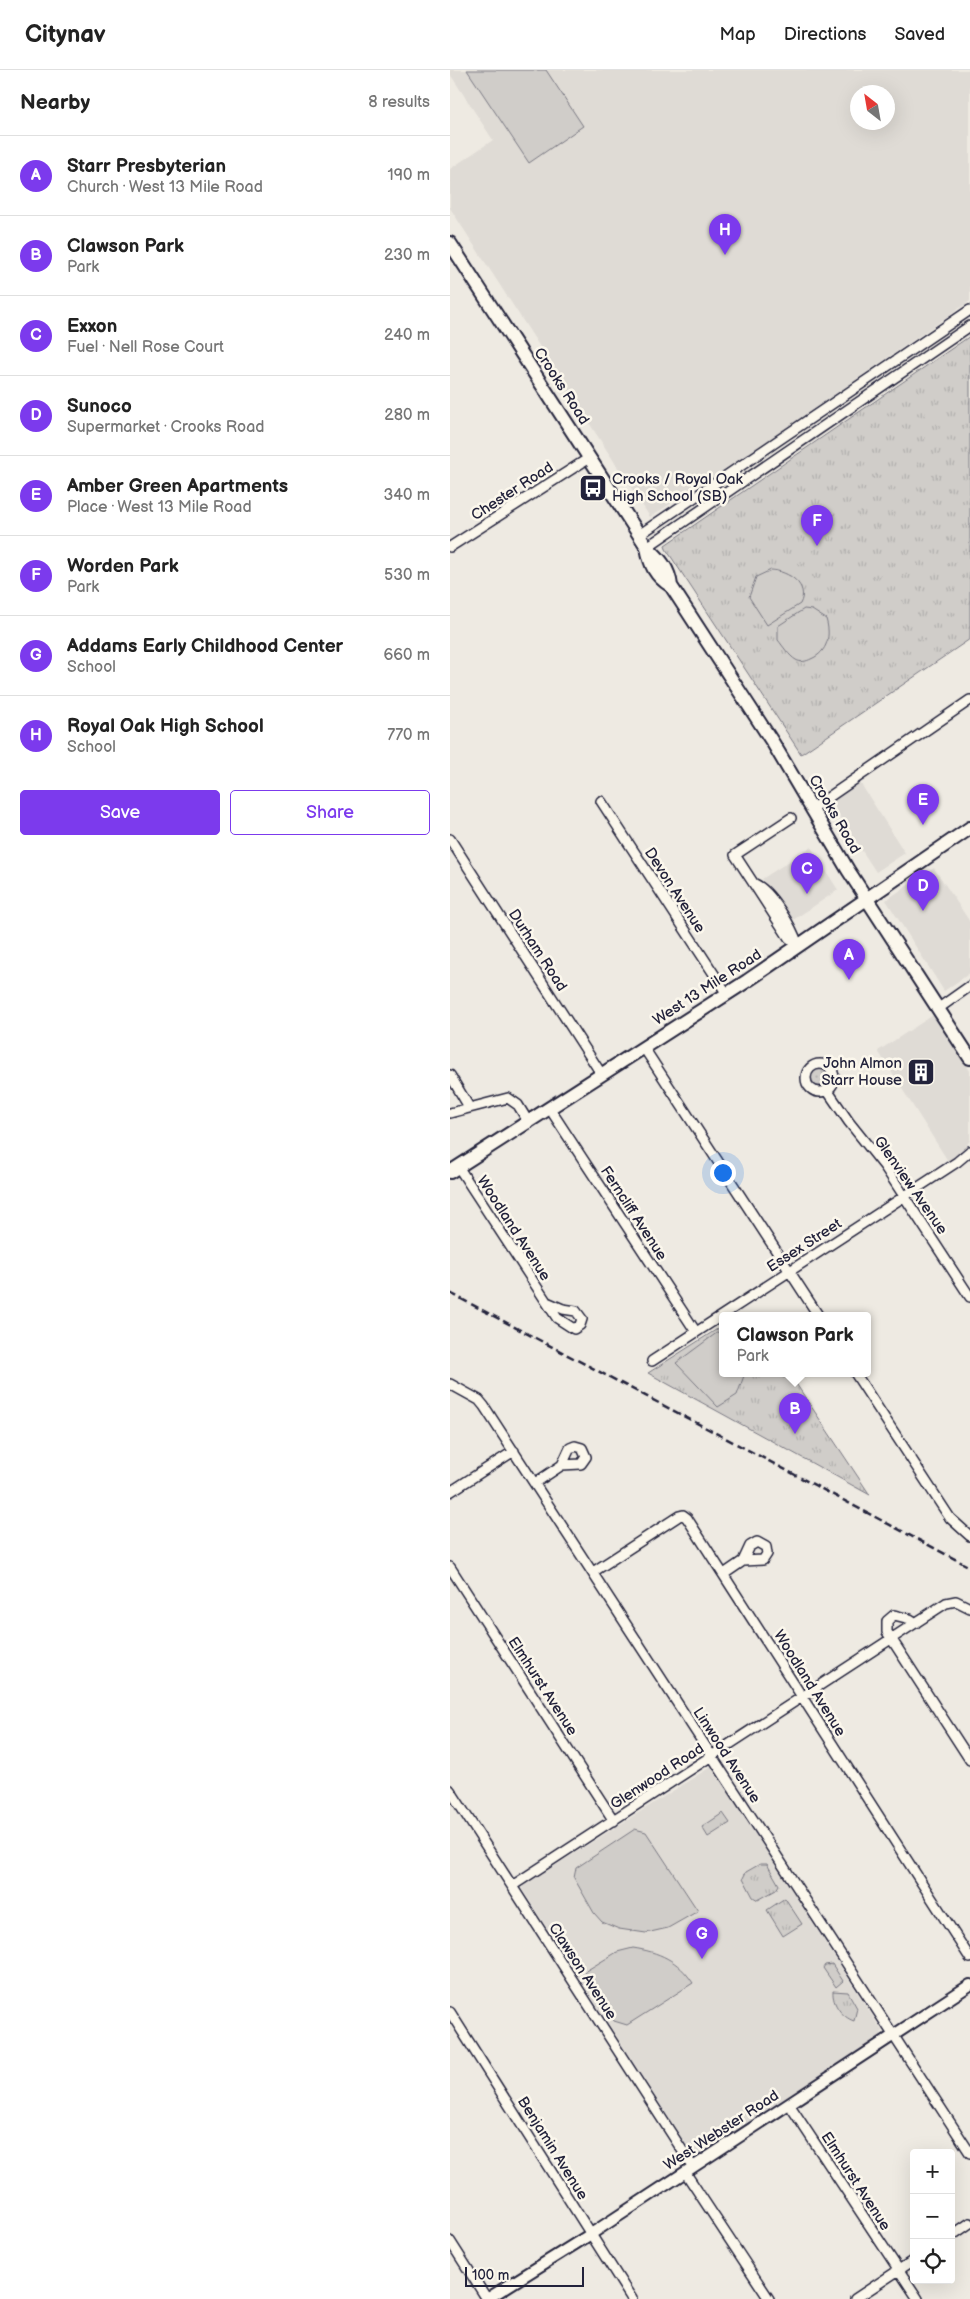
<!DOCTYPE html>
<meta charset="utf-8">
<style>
:root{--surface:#fff;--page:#f2f2f2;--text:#222;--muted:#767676;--line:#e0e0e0;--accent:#7c3aed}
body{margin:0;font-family:"Balsamiq Sans",sans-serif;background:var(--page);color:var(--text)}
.controls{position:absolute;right:15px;bottom:15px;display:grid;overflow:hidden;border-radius:5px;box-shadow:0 5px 20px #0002}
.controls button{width:45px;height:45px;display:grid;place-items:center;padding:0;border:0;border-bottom:1px solid var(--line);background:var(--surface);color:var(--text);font:25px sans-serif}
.compass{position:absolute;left:400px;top:15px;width:45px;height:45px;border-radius:50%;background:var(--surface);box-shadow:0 5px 20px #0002;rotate:329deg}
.scale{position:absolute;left:15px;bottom:12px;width:119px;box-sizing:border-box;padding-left:5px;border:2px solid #22223b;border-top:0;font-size:14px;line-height:18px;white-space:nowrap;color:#22223b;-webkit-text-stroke:4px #fbf7ec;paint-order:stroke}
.you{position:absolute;left:272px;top:1102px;width:18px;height:18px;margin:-12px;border:4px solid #fff;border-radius:50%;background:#1a73e8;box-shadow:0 0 0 8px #1a73e833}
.badge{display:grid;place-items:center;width:32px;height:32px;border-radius:50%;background:var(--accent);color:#fff;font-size:16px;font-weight:700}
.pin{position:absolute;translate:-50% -41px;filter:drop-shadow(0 1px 2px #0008)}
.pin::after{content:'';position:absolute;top:26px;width:18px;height:15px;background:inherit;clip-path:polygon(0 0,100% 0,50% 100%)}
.popup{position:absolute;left:269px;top:1242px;width:152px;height:65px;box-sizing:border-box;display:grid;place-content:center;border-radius:5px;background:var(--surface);filter:drop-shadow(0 1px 4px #0005);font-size:16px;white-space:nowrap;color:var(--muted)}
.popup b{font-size:19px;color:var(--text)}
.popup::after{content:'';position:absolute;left:50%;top:100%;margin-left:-10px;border:10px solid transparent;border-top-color:var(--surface)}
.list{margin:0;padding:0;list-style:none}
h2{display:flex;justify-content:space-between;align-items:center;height:65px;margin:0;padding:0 20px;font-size:21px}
h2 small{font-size:16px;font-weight:400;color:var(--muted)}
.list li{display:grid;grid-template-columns:32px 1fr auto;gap:15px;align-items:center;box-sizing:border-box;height:80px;padding:0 20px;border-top:1px solid var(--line)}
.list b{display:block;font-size:19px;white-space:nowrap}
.list p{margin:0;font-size:16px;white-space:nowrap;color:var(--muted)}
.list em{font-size:16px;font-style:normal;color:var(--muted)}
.actions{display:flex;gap:10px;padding:15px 20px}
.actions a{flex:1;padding:11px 0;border:1px solid var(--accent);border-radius:5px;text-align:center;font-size:18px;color:var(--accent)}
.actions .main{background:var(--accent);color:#fff}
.icon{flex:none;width:28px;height:28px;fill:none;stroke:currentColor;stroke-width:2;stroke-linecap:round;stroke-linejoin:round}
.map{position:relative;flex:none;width:520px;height:2229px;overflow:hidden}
header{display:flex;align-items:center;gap:30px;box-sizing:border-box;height:70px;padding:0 25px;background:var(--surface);border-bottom:1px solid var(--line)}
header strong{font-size:24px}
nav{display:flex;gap:28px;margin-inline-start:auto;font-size:18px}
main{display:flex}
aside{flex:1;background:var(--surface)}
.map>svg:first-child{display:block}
</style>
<header>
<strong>Citynav</strong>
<nav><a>Map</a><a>Directions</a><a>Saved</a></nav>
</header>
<main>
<aside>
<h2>Nearby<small>8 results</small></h2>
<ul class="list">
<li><span class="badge">A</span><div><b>Starr Presbyterian</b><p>Church · West 13 Mile Road</p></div><em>190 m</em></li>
<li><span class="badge">B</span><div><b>Clawson Park</b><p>Park</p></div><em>230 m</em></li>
<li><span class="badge">C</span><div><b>Exxon</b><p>Fuel · Nell Rose Court</p></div><em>240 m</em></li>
<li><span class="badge">D</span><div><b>Sunoco</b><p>Supermarket · Crooks Road</p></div><em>280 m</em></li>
<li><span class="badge">E</span><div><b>Amber Green Apartments</b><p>Place · West 13 Mile Road</p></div><em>340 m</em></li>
<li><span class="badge">F</span><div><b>Worden Park</b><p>Park</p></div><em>530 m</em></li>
<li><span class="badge">G</span><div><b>Addams Early Childhood Center</b><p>School</p></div><em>660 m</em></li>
<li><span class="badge">H</span><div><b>Royal Oak High School</b><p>School</p></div><em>770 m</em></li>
</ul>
<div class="actions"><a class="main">Save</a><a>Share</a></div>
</aside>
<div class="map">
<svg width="520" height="2229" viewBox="0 0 520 2229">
<defs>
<pattern id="grass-dots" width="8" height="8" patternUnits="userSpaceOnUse" patternTransform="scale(1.25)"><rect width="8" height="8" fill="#d0cdc9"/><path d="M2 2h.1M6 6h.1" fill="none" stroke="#b2b0ae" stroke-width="1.8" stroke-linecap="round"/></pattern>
<pattern id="park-tufts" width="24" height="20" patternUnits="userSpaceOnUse" patternTransform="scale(1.25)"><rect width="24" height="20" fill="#d0cdc9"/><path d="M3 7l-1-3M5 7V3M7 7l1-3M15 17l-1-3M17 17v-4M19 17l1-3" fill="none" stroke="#b2b0ae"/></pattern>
</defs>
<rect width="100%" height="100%" fill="#eeeae2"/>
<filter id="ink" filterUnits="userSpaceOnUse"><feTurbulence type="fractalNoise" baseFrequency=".02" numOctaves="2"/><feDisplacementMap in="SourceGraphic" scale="10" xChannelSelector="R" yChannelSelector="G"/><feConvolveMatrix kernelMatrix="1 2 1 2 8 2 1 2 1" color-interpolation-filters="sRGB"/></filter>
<g filter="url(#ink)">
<path fill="#dfdbd5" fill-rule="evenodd" d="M 0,0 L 520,0 L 520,231 L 301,382 L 200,447 L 0,138 L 0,99 L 43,70 L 0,4 ZM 408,22 L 438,22 L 438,52 L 408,52 Z
M 409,711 L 455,783 L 426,802 L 380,732 Z
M 361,777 L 388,820 L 340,852 L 312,809 Z
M 484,798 L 520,852 L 520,903 L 494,921 L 436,830 Z
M 485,944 L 520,1001 L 520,1070 L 512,1082 L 498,1091 L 428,981 Z
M 262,1696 L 432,1961 L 431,1966 L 246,2086 L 242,2084 L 72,1819 L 73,1816 Z"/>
<path fill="url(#grass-dots)" stroke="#797882" d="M360 1007a9 9 0 1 1 18 0a9 9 0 1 1-18 0Z"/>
<path fill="url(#park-tufts)" stroke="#797882" d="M 520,266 L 520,569 L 351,684 L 216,479 L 215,475 Z
M 272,1256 L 272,1303 L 339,1303 L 420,1425 L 198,1303 Z
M 273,1743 L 280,1753 L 258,1767 L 252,1757 Z
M 310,1794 L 317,1794 L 329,1815 L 326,1820 L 308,1830 L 303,1827 L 293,1808 L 296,1802 Z
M 335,1828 L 352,1854 L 333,1866 L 317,1840 Z
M 382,1894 L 393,1911 L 386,1917 L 373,1898 L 375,1895 Z
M 383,1921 L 398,1922 L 407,1938 L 404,1951 C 392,1947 382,1934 383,1921 Z"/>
<path fill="#d0cdc9" stroke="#797882" d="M 17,0 L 96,0 L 133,56 L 79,93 Z
M 321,500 C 338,501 360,515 350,534 L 317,555 L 299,527 L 306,507 Z
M 354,539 L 362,540 L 376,549 C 381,565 378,582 361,589 C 357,591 351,593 346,590 C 339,586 333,576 328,570 L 328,556 Z
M 272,1259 L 272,1303 L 295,1303 L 287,1325 L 268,1337 L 226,1293 Z
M 185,1759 L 196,1762 L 248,1841 L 218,1858 L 196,1863 L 169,1859 L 152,1852 L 144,1843 L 124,1808 L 126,1798 Z
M 183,1878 C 209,1882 228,1890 243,1913 L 177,1955 L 164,1951 L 134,1902 L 167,1882 Z"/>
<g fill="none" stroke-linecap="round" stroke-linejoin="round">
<g stroke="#22223b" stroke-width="12">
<path id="minor" d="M 189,465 L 520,240
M 0,477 L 139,388
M 197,477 L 520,256
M 151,731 L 277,924
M 363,738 L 520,630
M 341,748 L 285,785 L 339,868 L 348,875
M 0,769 L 152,1005
M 305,814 C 321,821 342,857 348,875
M 489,938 L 520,916
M 194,978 L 368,1245
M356 1008a14 14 0 1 1 28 0a14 14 0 1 1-28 0Z
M 0,1005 L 19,1037
M 377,1020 L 399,1052 L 435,1097 L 520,1227
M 100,1039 L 246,1262
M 0,1043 L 58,1028 L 68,1035 L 79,1053
M 9,1098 L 107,1248 L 124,1259 L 130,1255 L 132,1249 L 126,1241 L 113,1239 L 97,1232
M 202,1291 L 507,1092 L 520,1081
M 405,1303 L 500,1448 L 520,1466
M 0,1314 L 29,1330 L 34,1336 L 520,2083
M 85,1413 L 112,1395 L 131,1394 L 136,1387 L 132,1378 L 125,1376 L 120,1378 L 112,1395
M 0,1422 L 64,1381
M 0,1497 L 164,1751
M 143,1502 L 229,1446 L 233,1445 L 237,1448 L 520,1888
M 274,1504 L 293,1491 L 313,1490 L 317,1484 L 316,1477 L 307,1472 L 300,1476 L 293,1491
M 466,1553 L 460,1549 L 444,1545 L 437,1551 L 437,1562 L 520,1690
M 0,1720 L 243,2097
M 62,1816 L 496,1533 L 506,1531 L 520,1538
M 0,1942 L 182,2229
M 339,2034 L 468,2229
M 235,2102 L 319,2229
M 501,2166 L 520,2153
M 0,2171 L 37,2229
M 405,2229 L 464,2190"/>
</g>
<g stroke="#22223b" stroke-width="14">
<path id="tertiary" d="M 37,2229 L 141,2164 L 520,1915"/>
</g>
<g stroke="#22223b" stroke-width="16">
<path id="secondary" d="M 0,173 L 197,477 C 210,489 219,498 221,516 L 323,673 L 398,800 L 520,988
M 197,477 C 200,495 205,506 221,516
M 0,1102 L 297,911 L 520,758"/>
</g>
<use href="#minor" stroke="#fbf7ec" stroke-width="9"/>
<use href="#tertiary" stroke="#fbf7ec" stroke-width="10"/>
<use href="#secondary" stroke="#fbf7ec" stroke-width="12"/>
<path stroke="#22223b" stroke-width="2.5" stroke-dasharray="8 4" stroke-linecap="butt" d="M 0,1223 L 520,1497"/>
</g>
</g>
<defs>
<g id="bus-square" transform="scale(1.4375)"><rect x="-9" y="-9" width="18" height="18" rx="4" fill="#22223b" stroke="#fbf7ec"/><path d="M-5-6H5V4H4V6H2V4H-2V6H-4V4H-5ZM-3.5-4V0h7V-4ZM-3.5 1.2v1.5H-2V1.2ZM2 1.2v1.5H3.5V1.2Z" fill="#fff"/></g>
<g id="building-square" transform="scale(1.4375)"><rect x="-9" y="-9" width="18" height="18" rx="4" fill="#22223b" stroke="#fbf7ec"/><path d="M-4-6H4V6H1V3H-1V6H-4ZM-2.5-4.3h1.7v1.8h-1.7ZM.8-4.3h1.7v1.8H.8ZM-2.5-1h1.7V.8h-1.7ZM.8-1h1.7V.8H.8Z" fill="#fff"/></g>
</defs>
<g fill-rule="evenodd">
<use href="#bus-square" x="143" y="418"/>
<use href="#building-square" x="471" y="1002"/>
</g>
<g text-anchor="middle" stroke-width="5" stroke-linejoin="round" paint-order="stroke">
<g font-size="15" fill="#22223b" stroke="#fbf7ec">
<text transform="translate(112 316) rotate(57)" y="5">Crooks Road</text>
<text transform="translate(62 421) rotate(-33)" y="5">Chester Road</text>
<text transform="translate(385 744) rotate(60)" y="5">Crooks Road</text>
<text transform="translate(225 820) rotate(57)" y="5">Devon Avenue</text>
<text transform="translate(88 880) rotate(57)" y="5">Durham Road</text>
<text transform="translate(257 917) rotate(-33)" y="5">West 13 Mile Road</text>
<text transform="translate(461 1115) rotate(55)" y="5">Glenview Avenue</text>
<text transform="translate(184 1143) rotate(57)" y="5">Ferncliff Avenue</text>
<text transform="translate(64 1158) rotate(57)" y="5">Woodland Avenue</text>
<text transform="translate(354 1175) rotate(-33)" y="5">Essex Street</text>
<text transform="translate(360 1613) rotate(58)" y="5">Woodland Avenue</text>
<text transform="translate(93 1616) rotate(57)" y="5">Elmhurst Avenue</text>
<text transform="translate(277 1685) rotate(57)" y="5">Linwood Avenue</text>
<text transform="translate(207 1706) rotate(-33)" y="5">Glenwood Road</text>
<text transform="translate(133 1901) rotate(57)" y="5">Clawson Avenue</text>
<text transform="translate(271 2060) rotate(-33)" y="5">West Webster Road</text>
<text transform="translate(103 2078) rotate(58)" y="5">Benjamin Avenue</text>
<text transform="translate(406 2111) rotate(57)" y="5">Elmhurst Avenue</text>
</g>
<g font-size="15" fill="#22223b" stroke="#fbf7ec" text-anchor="start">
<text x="162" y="414">Crooks / Royal Oak<tspan x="162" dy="17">High School (SB)</tspan></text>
<text x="452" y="998" text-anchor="end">John Almon<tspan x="452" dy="17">Starr House</tspan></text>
</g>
</g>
</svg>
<div class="controls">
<button>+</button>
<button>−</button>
<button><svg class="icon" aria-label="locate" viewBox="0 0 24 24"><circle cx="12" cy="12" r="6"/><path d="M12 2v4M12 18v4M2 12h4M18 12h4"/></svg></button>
</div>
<svg class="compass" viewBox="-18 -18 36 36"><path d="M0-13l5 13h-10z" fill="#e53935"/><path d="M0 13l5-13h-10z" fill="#767676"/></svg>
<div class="scale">100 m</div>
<div class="you"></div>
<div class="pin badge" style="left:399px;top:910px">A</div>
<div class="pin badge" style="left:345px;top:1364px">B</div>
<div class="popup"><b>Clawson Park</b>Park</div>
<div class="pin badge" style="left:357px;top:824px">C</div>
<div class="pin badge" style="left:473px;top:841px">D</div>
<div class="pin badge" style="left:473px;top:755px">E</div>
<div class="pin badge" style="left:367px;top:476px">F</div>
<div class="pin badge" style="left:252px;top:1889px">G</div>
<div class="pin badge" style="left:275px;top:185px">H</div>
</div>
</main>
